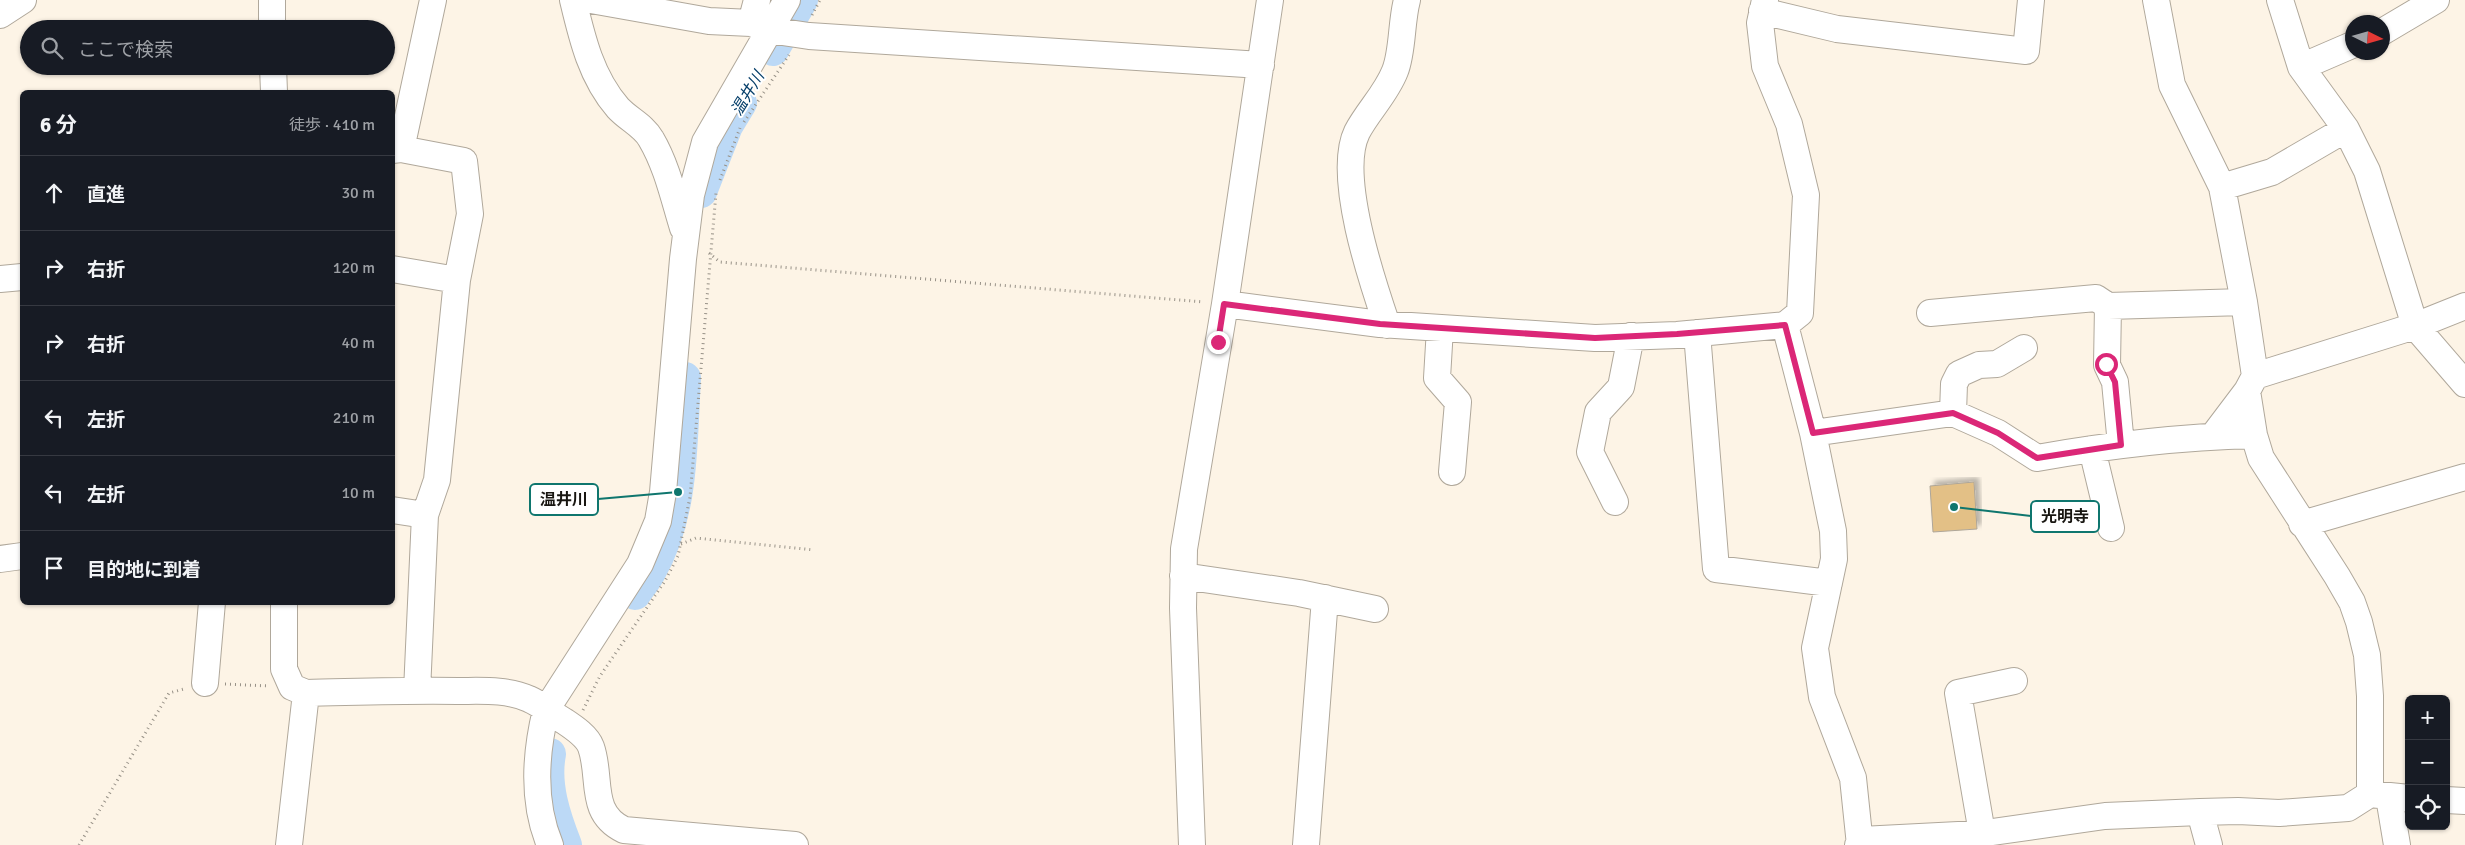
<!DOCTYPE html>
<html lang="ja">
<meta charset="utf-8">
<style>
:root{--surface:#171b24;--page:#20242c;--text:#f1f3f6;--muted:#9ea1a6;--line:#363941}
body{margin:0;font-family:Signika,"Noto Sans JP",sans-serif;background:var(--page);color:var(--text)}
.controls{position:absolute;right:15px;bottom:15px;display:grid;overflow:hidden;border-radius:8px;box-shadow:0 1px 4px #0004}
.controls button{width:45px;height:45px;display:grid;place-items:center;padding:0;border:0;border-bottom:1px solid var(--line);background:var(--surface);color:var(--text);font:25px sans-serif}
.compass{position:absolute;left:2345px;top:15px;width:45px;height:45px;border-radius:50%;background:var(--surface);box-shadow:0 1px 4px #0004;rotate:95deg}
.stop{position:absolute;width:15px;height:15px;margin:-11px;border:4px solid #db2777;border-radius:50%;background:#fff}
.stop.end{background:#db2777;border-color:#fff;box-shadow:0 1px 5px #0008}
.list{margin:0;padding:0;list-style:none}
h2{display:flex;justify-content:space-between;align-items:center;height:65px;margin:0;padding:0 20px;font-size:21px}
h2 small{font-size:16px;font-weight:400;color:var(--muted)}
.list li{display:grid;grid-template-columns:32px 1fr auto;gap:15px;align-items:center;box-sizing:border-box;height:75px;padding:0 20px;border-top:1px solid var(--line)}
.list b{display:block;font-size:19px;white-space:nowrap}
.list em{font-size:16px;font-style:normal;color:var(--muted)}
.icon{flex:none;width:28px;height:28px;fill:none;stroke:currentColor;stroke-width:2;stroke-linecap:round;stroke-linejoin:round}
.map{position:relative;flex:none;width:2465px;height:845px;overflow:hidden}
.search{position:absolute;background:var(--surface);box-shadow:0 1px 4px #0004;left:20px;top:20px;width:375px;height:55px;display:flex;align-items:center;gap:12px;box-sizing:border-box;padding:0 18px;border-radius:28px;color:var(--muted);font-size:19px}
.panel{position:absolute;background:var(--surface);box-shadow:0 1px 4px #0004;left:20px;top:90px;width:375px;height:515px;border-radius:8px}
.map>svg:first-child{display:block}
</style>
<div class="map">
<svg width="2465" height="845" viewBox="0 0 2465 845">
<defs>
<filter id="shadow"><feDropShadow dx="4.5" dy="-4.5" stdDeviation="2.5" flood-color="#0004"/></filter>
</defs>
<rect width="100%" height="100%" fill="#fdf4e6"/>
<g fill="none" stroke-linecap="round" stroke-linejoin="round">
<path stroke="#bcd9f6" stroke-width="32" d="M 773,50 L 802,0
M 701,192 L 727,126 L 741,103
M 635,594 C 640,586 646,580 650,572 C 684,513 681,444 685,378
M 550,754 C 544,785 555,817 566,845"/>
</g>
<path fill="#e3c086" stroke="#aea699" filter="url(#shadow)" d="M 1974,482 L 1977,529 L 1933,532 L 1930,486 Z"/>
<g fill="none" stroke-linecap="round" stroke-linejoin="round">
<g stroke="#b0a89b" stroke-width="28">
<path id="minor" d="M 272,0 L 272,29
M 573,0 C 582,38 591,77 618,108 C 628,119 644,126 651,139 C 667,166 674,199 683,228
M 591,0 L 709,21 L 751,23 L 769,30 L 809,36 L 1261,65
M 1765,0 L 1760,23 L 1765,66 L 1789,124 L 1806,195 L 1800,313 L 1785,325
M 2156,0 L 2172,85 L 2222,187 L 2244,302 L 2255,376 L 2247,391 L 2254,435 L 2261,458 L 2337,576 L 2352,602 L 2359,622 L 2367,655 L 2370,696 L 2370,794
M 2280,0 L 2301,67 L 2346,129 L 2367,171 L 2415,326 L 2465,384
M 1762,11 L 1837,29 L 2026,51 L 2031,0
M 0,15 L 23,0
M 751,23 L 757,0
M 2382,32 L 2436,0
M 273,66 L 274,92
M 2301,67 L 2352,45
M 401,149 L 433,0
M 392,150 L 401,149 L 464,161 L 470,214 L 457,280 L 437,480 L 425,515 L 417,691
M 2222,187 L 2272,172 L 2346,129
M 392,269 L 457,280
M 0,279 L 22,277
M 1225,304 L 1380,324 L 1595,338 L 1677,335 L 1785,325 L 1813,433 L 1833,531 L 1834,559 L 1815,648 L 1822,697 L 1853,778 L 1860,845
M 2108,306 L 2107,365 L 2115,382 L 2121,445
M 1930,313 L 2096,298 L 2108,306 L 2244,302
M 1387,325 C 1372,281 1336,175 1357,132 C 1368,111 1386,94 1395,71 C 1403,51 1401,22 1407,0
M 1440,328 L 1437,378 L 1458,402 L 1452,472
M 1697,333 L 1716,569 L 1829,583
M 2255,376 L 2415,326 L 2465,306
M 1953,413 L 1954,384 L 1959,374 L 1979,365 L 1997,364 L 2024,348
M 1813,433 L 1953,413 L 1998,433 L 2037,458 C 2109,445 2181,437 2254,435
M 2213,436 L 2247,391
M 2092,449 L 2111,528
M 1615,502 L 1590,452 L 1598,412 L 1621,387 L 1631,336
M 392,510 L 425,515
M 2302,524 L 2465,477
M 0,559 L 22,556
M 1183,576 L 1299,593 L 1375,609
M 284,602 L 284,669 L 292,687 L 306,693 L 289,845
M 205,683 L 212,602
M 306,693 C 357,692 407,690 458,691 C 481,691 507,689 529,699 C 541,704 552,714 564,721 C 573,727 587,736 591,747 C 602,778 588,813 624,830 L 795,845
M 2389,797 L 2397,845
M 2446,800 L 2465,801
M 2200,812 L 2238,811 L 2279,813 L 2348,808 L 2370,794 L 2409,798
M 1982,833 L 1958,693 L 2014,681
M 550,845 C 532,802 535,755 546,710 L 640,564 L 658,521 L 663,492 L 683,259 L 691,195 L 705,142 L 787,0
M 1192,845 L 1183,608 L 1184,549 L 1225,304 L 1270,0
M 1306,845 L 1325,598
M 1858,845 L 1861,840 L 1978,834 L 2105,816 L 2200,812 L 2209,845"/>
</g>
<path stroke="#979187" stroke-width="3" stroke-dasharray="1 4" stroke-linecap="butt" d="M 812,15 L 820,0
M 744,122 L 789,55
M 720,180 L 740,128
M 709,253 L 720,262 L 1204,302
M 681,544 L 696,538 L 706,539 L 814,550
M 225,684 L 269,686
M 583,710 L 600,676 L 665,581 L 678,556 L 690,497 L 716,193
M 79,845 L 169,693 L 184,689"/>
<use href="#minor" stroke="#fff" stroke-width="26"/>
</g>
<g fill="none" stroke-linecap="round" stroke-linejoin="round">
<path stroke="#db2777" stroke-width="6" d="M 1218,342 L 1224,304 L 1380,324 L 1595,338 L 1677,334 L 1785,325 L 1813,433 L 1953,413 L 1998,433 L 2037,458 L 2121,445 L 2115,382 L 2106,364"/>
</g>
<g text-anchor="middle" stroke-width="4" stroke-linejoin="round" paint-order="stroke">
<g font-size="16" font-style="italic" fill="#063f6a" stroke="#fff">
<text transform="translate(747 93) rotate(-59)" y="6">温井川</text>
</g>
</g>
<path fill="none" stroke="#0f766e" stroke-width="2" d="M678 492L598 499M1954 507L2031 516"/>
<g fill="#0f766e" stroke="#fff" stroke-width="2">
<circle cx="678" cy="492" r="5"/>
<circle cx="1954" cy="507" r="5"/>
</g>
<g fill="#fff" stroke="#0f766e" stroke-width="2">
<rect x="530" y="484" width="68" height="31" rx="5"/>
<rect x="2031" y="501" width="68" height="31" rx="5"/>
</g>
<g font-size="16" text-anchor="middle" font-weight="bold" fill="#181611">
<text x="564" y="505">温井川</text>
<text x="2065" y="522">光明寺</text>
</g>
</svg>
<div class="controls">
<button>+</button>
<button>−</button>
<button><svg class="icon" aria-label="locate" viewBox="0 0 24 24"><circle cx="12" cy="12" r="6"/><path d="M12 2v4M12 18v4M2 12h4M18 12h4"/></svg></button>
</div>
<svg class="compass" viewBox="-18 -18 36 36"><path d="M0-13l5 13h-10z" fill="#e53935"/><path d="M0 13l5-13h-10z" fill="#9ea1a6"/></svg>
<div class="stop" style="left:2106px;top:364px"></div>
<div class="stop end" style="left:1218px;top:342px"></div>
<div class="search"><svg class="icon" aria-label="search" viewBox="0 0 24 24"><circle cx="10" cy="10" r="6"/><path d="M15 15l6 6"/></svg>ここで検索</div>
<section class="panel">
<h2>6 分<small>徒歩 · 410 m</small></h2>
<ul class="list">
<li><svg class="icon" aria-label="ahead" viewBox="0 0 24 24"><path d="M12 20V5M6 11l6-6 6 6"/></svg><div><b>直進</b></div><em>30 m</em></li>
<li><svg class="icon" aria-label="right" viewBox="0 0 24 24"><path d="M7 20v-9h11M14 6l5 5-5 5"/></svg><div><b>右折</b></div><em>120 m</em></li>
<li><svg class="icon" aria-label="right" viewBox="0 0 24 24"><path d="M7 20v-9h11M14 6l5 5-5 5"/></svg><div><b>右折</b></div><em>40 m</em></li>
<li><svg class="icon" aria-label="left" viewBox="0 0 24 24"><path d="M17 20v-9H6M10 6l-5 5 5 5"/></svg><div><b>左折</b></div><em>210 m</em></li>
<li><svg class="icon" aria-label="left" viewBox="0 0 24 24"><path d="M17 20v-9H6M10 6l-5 5 5 5"/></svg><div><b>左折</b></div><em>10 m</em></li>
<li><svg class="icon" aria-label="arrive" viewBox="0 0 24 24"><path d="M6 21V4h12l-3 4 3 4H6"/></svg><div><b>目的地に到着</b></div></li>
</ul>
</section>
</div>
